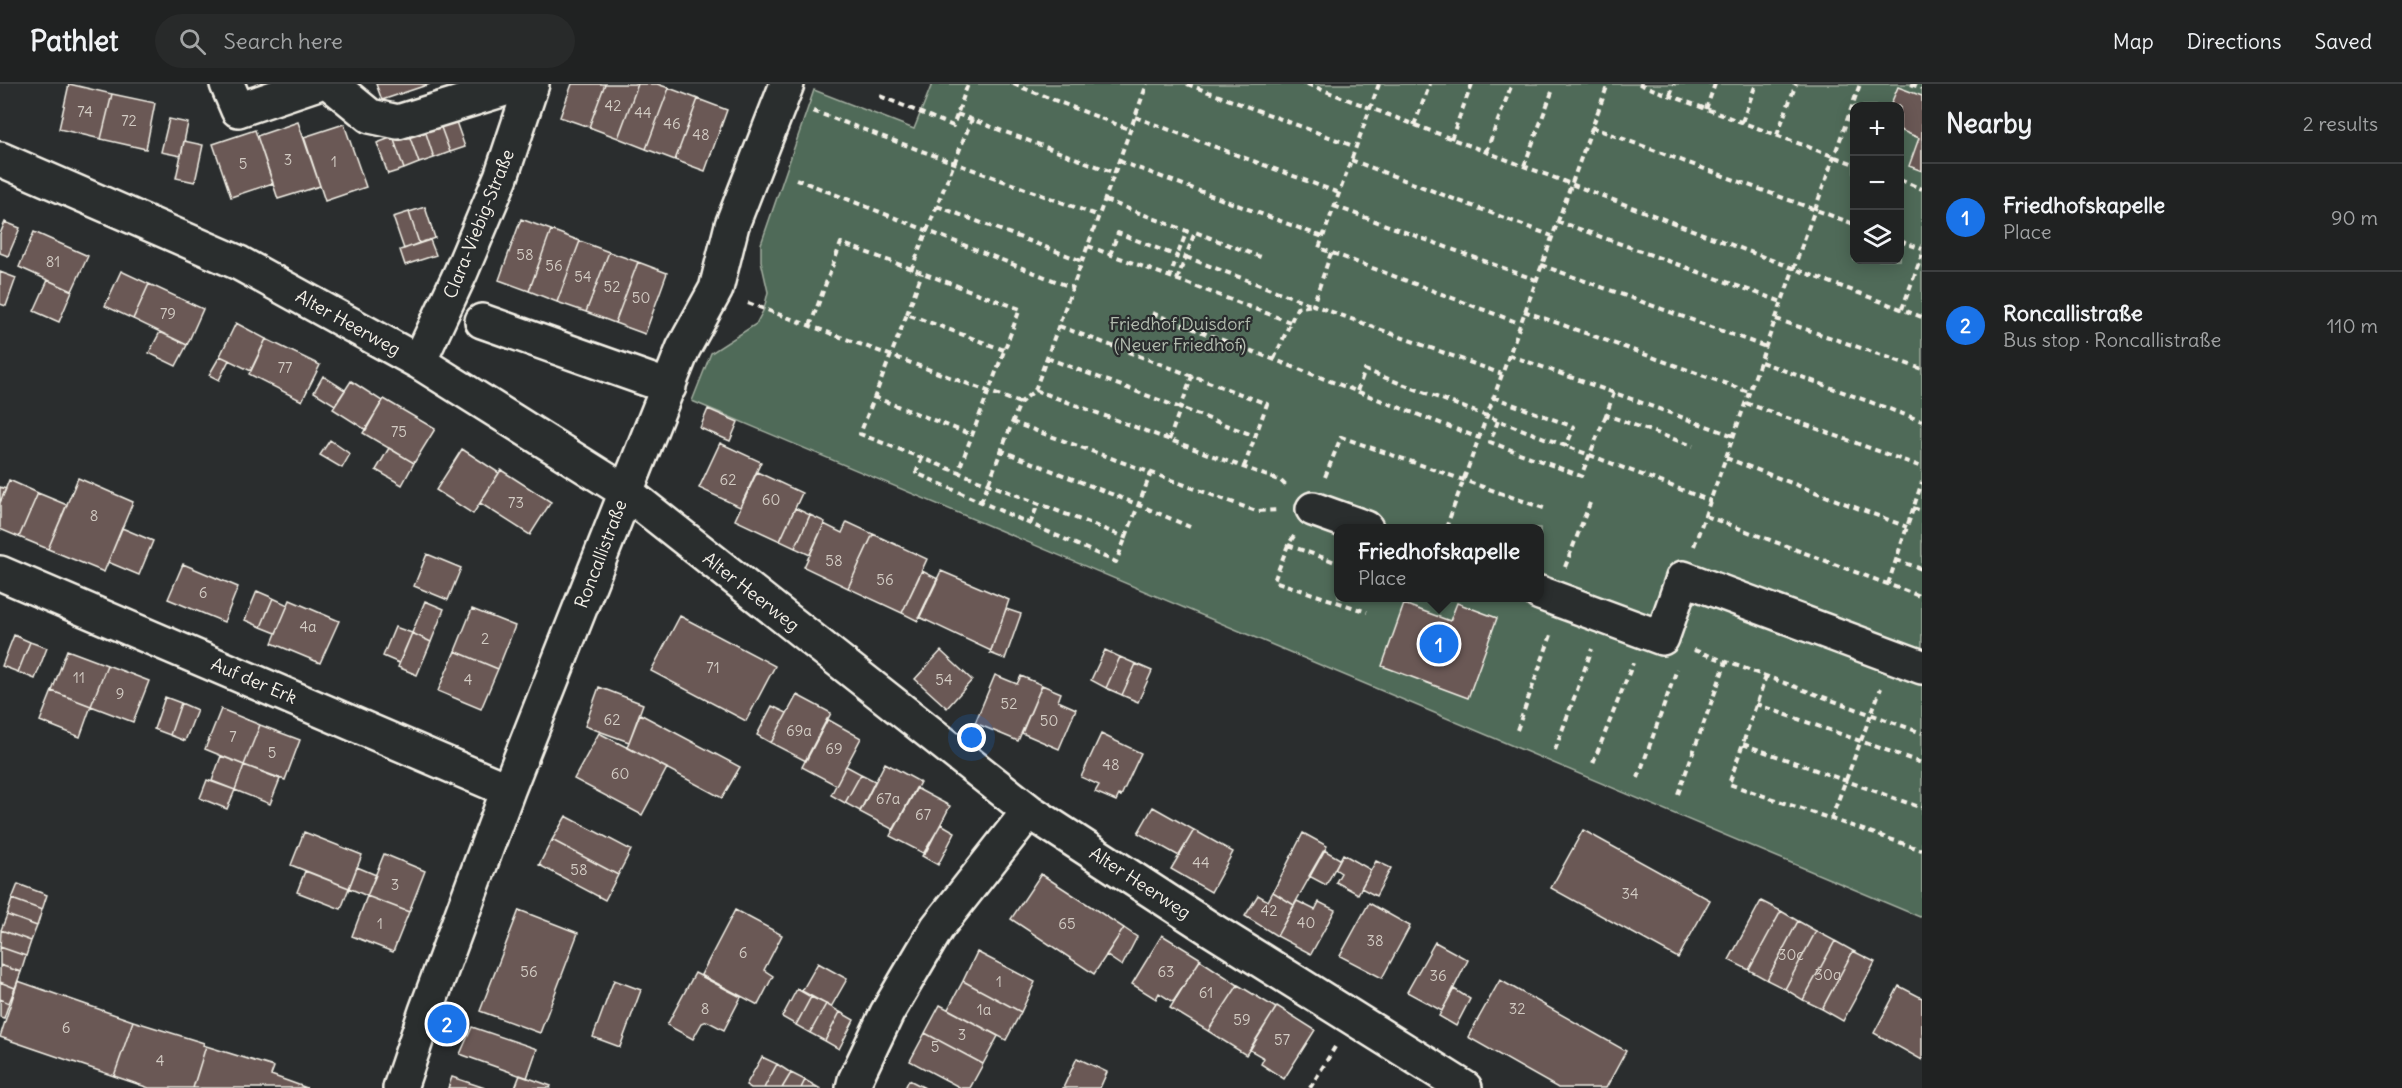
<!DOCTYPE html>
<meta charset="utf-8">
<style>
:root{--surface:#202222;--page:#282a2a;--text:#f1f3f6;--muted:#a2a4a5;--line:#3d3f40;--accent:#1a73e8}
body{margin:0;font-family:Delius,sans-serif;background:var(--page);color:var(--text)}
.controls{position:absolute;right:18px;top:18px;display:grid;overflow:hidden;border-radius:12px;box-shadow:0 3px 15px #0003}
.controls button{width:54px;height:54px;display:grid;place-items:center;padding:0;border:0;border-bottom:2px solid var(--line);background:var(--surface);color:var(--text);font:30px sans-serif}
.you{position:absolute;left:972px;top:654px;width:21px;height:21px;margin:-15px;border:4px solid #fff;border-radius:50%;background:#1a73e8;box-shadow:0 0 0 9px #1a73e833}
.badge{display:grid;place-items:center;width:39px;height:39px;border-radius:50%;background:var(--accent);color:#fff;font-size:20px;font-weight:700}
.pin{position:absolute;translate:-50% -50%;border:3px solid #fff;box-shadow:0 2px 6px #0006}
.popup{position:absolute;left:1334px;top:440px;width:210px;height:78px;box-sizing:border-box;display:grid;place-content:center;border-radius:12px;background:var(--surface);filter:drop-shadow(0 2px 4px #0005);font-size:20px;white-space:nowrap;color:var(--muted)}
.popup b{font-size:22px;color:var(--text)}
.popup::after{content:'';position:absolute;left:50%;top:100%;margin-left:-12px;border:12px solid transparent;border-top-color:var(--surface)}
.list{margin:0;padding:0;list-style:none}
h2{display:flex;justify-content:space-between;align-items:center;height:78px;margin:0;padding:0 24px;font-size:26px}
h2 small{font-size:20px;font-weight:400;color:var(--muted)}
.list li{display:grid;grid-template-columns:39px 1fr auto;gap:18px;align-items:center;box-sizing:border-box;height:108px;padding:0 24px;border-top:2px solid var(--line)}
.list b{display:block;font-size:22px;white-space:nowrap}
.list p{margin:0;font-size:20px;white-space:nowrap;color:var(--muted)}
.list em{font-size:20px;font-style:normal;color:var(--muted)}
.icon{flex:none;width:33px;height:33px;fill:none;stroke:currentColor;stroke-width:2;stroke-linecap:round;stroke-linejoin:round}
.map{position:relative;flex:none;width:1922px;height:1004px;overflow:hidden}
header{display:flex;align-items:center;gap:36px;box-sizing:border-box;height:84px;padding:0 30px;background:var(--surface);border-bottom:2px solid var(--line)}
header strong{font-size:28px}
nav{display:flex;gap:33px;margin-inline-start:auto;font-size:21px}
.search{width:420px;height:54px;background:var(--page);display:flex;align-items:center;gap:15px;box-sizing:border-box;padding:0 21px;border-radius:33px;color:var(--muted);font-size:22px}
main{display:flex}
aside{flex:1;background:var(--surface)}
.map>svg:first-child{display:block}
</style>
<header>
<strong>Pathlet</strong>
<div class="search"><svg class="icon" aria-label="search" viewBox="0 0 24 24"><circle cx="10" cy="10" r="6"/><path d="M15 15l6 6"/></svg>Search here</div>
<nav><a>Map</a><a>Directions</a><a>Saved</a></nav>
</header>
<main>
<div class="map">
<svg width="1922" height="1004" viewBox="0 0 1922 1004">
<rect width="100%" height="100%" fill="#2a2d2e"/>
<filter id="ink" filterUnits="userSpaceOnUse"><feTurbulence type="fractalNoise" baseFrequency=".0167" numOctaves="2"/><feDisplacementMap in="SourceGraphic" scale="12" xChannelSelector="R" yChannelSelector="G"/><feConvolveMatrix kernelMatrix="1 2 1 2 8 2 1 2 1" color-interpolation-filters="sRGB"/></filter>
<g filter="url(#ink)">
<path fill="#506a58" stroke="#a2aea0" stroke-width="1.5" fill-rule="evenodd" d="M 932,0 L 1922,0 L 1922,830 L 1920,833 L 692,317 L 711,269 L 756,240 L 764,225 L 768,208 L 761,177 L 761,160 L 814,6 L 914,45 ZM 1854,22 L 1900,22 L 1900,176 L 1854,176 ZM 1338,444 L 1540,444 L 1540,514 L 1338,514 Z"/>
<path fill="#6b5955" stroke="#f4f1e8" stroke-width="1.5" d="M 69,0 L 112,10 L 101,55 L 59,45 Z
M 376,0 L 430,0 L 382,16 Z
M 572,0 L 605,0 L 589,43 L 560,33 Z
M 605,0 L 638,0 L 618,54 L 589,43 Z
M 638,0 L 657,0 L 669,4 L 646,65 L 618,54 Z
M 1898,3 L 1922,12 L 1922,87 L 1909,82 L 1919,54 L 1900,46 L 1900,22 L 1890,22 Z
M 669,4 L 698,15 L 675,76 L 646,65 Z
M 112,10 L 155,19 L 146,65 L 101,55 Z
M 698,15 L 727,26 L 705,87 L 675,76 Z
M 454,32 L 465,63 L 450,68 L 439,38 Z
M 169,35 L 188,39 L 181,72 L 161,68 Z
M 298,38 L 320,102 L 278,115 L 257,52 Z
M 439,38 L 450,68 L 434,74 L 424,43 Z
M 344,40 L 366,103 L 325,117 L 304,53 Z
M 424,43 L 434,74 L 419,79 L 408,48 Z
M 255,46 L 273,99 L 231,113 L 213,60 Z
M 408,48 L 419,79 L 404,85 L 393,53 Z
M 393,53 L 404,85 L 388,90 L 377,59 Z
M 184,57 L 203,61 L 195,98 L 176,94 Z
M 425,123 L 435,154 L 419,159 L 409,128 Z
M 409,128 L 419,159 L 404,165 L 393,133 Z
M 521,135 L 551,146 L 529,207 L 499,196 Z
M 5,138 L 20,144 L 8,172 L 0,169 L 0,150 Z
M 551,146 L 580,157 L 557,218 L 529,207 Z
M 34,148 L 88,172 L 72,207 L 19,183 Z
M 430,156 L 436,171 L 405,181 L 400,166 Z
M 580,157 L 609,168 L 586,228 L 557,218 Z
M 609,168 L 638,178 L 615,239 L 586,228 Z
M 638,178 L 667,189 L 645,250 L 615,239 Z
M 121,187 L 149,200 L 133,235 L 105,222 Z
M 0,188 L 16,194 L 6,222 L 0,220 Z
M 48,196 L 72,207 L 59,238 L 34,227 Z
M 149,200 L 203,225 L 187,261 L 133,235 Z
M 236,239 L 266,255 L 251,287 L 220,272 Z
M 160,248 L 187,261 L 176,282 L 149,269 Z
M 266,255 L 320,281 L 302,317 L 249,290 Z
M 220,272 L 229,276 L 219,296 L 209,291 Z
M 323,292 L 345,306 L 335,321 L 314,308 Z
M 351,297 L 382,317 L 366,346 L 333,325 Z
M 384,315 L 435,345 L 414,379 L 363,349 Z
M 708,325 L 738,338 L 730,357 L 700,344 Z
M 330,356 L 350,370 L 342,384 L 320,371 Z
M 720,359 L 761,378 L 740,423 L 699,404 Z
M 389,364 L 414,379 L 402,401 L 376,386 Z
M 462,365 L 499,389 L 473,430 L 436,406 Z
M 501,386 L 551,418 L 530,451 L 480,419 Z
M 757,388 L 802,409 L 780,457 L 735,436 Z
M 78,394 L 133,418 L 104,488 L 48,465 Z
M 9,396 L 38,409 L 19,453 L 0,445 L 0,419 Z
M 0,403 L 6,405 L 0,419 Z
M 38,409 L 67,421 L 48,465 L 19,453 Z
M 795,424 L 810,431 L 795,464 L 780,457 Z
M 810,431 L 825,438 L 810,471 L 795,464 Z
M 847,438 L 873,450 L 848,504 L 804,483 L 824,440 L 842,449 Z
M 122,444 L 153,457 L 139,491 L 108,478 Z
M 873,450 L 927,475 L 902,529 L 848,504 Z
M 427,470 L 461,484 L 448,516 L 414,502 Z
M 183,480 L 238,503 L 224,538 L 168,515 Z
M 922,487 L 938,495 L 918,537 L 902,529 Z
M 941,487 L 1009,516 L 991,567 L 919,533 Z
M 257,507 L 273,514 L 261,543 L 245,536 Z
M 273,514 L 288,521 L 276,549 L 261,543 Z
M 290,516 L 339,537 L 320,579 L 272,559 Z
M 425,517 L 444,525 L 431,558 L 412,549 Z
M 1457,519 L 1497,534 L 1468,614 L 1382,582 L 1404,520 L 1450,537 Z
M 472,525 L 515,542 L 498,585 L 455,567 Z
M 1006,525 L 1021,530 L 1005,575 L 990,569 Z
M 680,532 L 775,582 L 746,637 L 651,587 Z
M 395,543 L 412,549 L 399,579 L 383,572 Z
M 412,549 L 431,558 L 417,591 L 398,583 Z
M 14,551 L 30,558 L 18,588 L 2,582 Z
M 30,558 L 47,564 L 35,595 L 18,588 Z
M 67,566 L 107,581 L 91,622 L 52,607 Z
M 1105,566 L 1120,573 L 1106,604 L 1091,596 Z
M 455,567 L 498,585 L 481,625 L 438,607 Z
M 941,567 L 972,596 L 947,624 L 915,595 Z
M 1120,573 L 1136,580 L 1122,611 L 1106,604 Z
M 1136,580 L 1152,587 L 1138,618 L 1122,611 Z
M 107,581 L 149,597 L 133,638 L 91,622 Z
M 995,591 L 1017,600 L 1021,592 L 1042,601 L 1018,657 L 975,639 Z
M 1042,601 L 1061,609 L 1058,617 L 1076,625 L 1059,665 L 1022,649 Z
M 599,603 L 643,620 L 629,658 L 585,642 Z
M 52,607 L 91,622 L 80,653 L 40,637 Z
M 797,611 L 831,629 L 806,677 L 771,659 Z
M 165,613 L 181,619 L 170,651 L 154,645 Z
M 181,619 L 197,626 L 185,657 L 170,651 Z
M 772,622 L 787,629 L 771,659 L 757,651 Z
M 221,625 L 260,641 L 244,681 L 205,665 Z
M 640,630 L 740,683 L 722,714 L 627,663 Z
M 827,635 L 861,654 L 836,701 L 802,683 Z
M 260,641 L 300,656 L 285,696 L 244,681 Z
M 599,649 L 667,684 L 642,731 L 574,695 Z
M 1101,650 L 1141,669 L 1121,712 L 1119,711 L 1116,717 L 1095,708 L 1099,701 L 1081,693 Z
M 221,672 L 244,681 L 235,706 L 212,697 Z
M 885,679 L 920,698 L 894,746 L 860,728 Z
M 244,681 L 280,695 L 270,720 L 235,706 Z
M 846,682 L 861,690 L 845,719 L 831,711 Z
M 861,690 L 875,697 L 860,727 L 845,719 Z
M 207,696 L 235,706 L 227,725 L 200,714 Z
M 916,704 L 950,722 L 925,770 L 890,752 Z
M 1153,723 L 1194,746 L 1179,772 L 1138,749 Z
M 566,732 L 631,766 L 618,791 L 552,756 Z
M 941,740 L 955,748 L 938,781 L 922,772 Z
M 1194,746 L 1233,768 L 1211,808 L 1171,785 Z
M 1583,746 L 1710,816 L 1678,874 L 1551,804 Z
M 304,748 L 362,771 L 349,804 L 291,781 Z
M 1303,749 L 1327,762 L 1294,821 L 1273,808 Z
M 552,756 L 618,791 L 605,816 L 539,781 Z
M 1324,766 L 1340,775 L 1326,801 L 1309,792 Z
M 384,770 L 425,787 L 409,828 L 367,812 Z
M 1343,770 L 1371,786 L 1358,810 L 1336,798 L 1341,789 L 1335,785 Z
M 1376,777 L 1391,784 L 1376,812 L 1361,804 Z
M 357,783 L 376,791 L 367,812 L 349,804 Z
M 305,787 L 349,804 L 341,825 L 297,808 Z
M 1041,790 L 1124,844 L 1094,890 L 1011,835 Z
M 18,800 L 47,811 L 42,826 L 12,815 Z
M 1273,808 L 1294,821 L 1277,852 L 1245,832 L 1258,811 L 1268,817 Z
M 367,812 L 409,828 L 393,868 L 352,852 Z
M 12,815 L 42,826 L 37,842 L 7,831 Z
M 1297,817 L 1315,826 L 1319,818 L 1335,826 L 1311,870 L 1277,852 Z
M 1761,817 L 1781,827 L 1749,886 L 1729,876 Z
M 1369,819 L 1410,842 L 1382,894 L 1340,872 Z
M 519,826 L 578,849 L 540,949 L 480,927 Z
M 735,826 L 782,851 L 764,886 L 773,892 L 758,921 L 701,891 Z
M 1781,827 L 1798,837 L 1767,896 L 1749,886 Z
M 7,831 L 37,842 L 31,857 L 1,846 Z
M 1798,837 L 1816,847 L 1785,905 L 1767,896 Z
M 1124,844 L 1137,853 L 1122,882 L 1106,871 Z
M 1,846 L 31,857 L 26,872 L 0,863 Z
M 1816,847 L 1835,857 L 1803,916 L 1785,905 Z
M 1162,851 L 1201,875 L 1173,918 L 1159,909 L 1156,915 L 1132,900 Z
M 1835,857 L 1853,867 L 1822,925 L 1803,916 Z
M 1435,858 L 1468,876 L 1442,927 L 1407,908 Z
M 0,863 L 26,872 L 21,888 L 0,881 Z
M 1853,867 L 1875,878 L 1843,937 L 1822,925 Z
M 977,868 L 1035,898 L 1021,928 L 963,897 Z
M 1200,876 L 1238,901 L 1208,947 L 1170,924 Z
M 818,879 L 847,895 L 831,923 L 802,907 Z
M 0,881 L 21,888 L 15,904 L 0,898 Z
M 695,889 L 741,913 L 724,946 L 707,937 L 702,939 L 693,955 L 667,941 Z
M 614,896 L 641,906 L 620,963 L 593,953 Z
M 1500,896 L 1626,967 L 1606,1004 L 1558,1004 L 1468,953 Z
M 18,897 L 133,937 L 114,992 L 0,953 Z
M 963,897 L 1021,928 L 1006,956 L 948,925 Z
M 0,898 L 15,904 L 9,919 L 0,915 Z
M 1238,901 L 1276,924 L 1246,971 L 1208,947 Z
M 1899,902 L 1922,914 L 1922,976 L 1874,949 Z
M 797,905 L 811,913 L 796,941 L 782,933 Z
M 1454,905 L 1470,915 L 1456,942 L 1439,932 Z
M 811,913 L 826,920 L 810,949 L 796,941 Z
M 0,915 L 9,919 L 4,934 L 0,933 Z
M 826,920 L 840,928 L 825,957 L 810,949 Z
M 940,921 L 998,952 L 983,980 L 925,949 Z
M 1277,922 L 1315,946 L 1284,995 L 1261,980 L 1264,974 L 1250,966 Z
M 840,928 L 854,936 L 839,965 L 825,957 Z
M 133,937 L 204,959 L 203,961 L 206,962 L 193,1004 L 149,1004 L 114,992 Z
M 472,943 L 537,965 L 527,994 L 460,970 Z
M 925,949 L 983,980 L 970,1004 L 961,1004 L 910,977 Z
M 206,962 L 274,983 L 271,991 L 307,1004 L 193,1004 Z
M 762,973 L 777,980 L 764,1004 L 751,1004 L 746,1001 Z
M 1077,974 L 1107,988 L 1100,1004 L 1063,1004 Z
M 777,980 L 791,989 L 782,1004 L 764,1004 Z
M 791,989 L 805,996 L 801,1004 L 782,1004 Z
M 520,991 L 551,1002 L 550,1004 L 515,1004 Z
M 452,993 L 485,1004 L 448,1004 Z
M 805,996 L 819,1004 L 801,1004 Z
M 909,996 L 925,1004 L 905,1004 Z"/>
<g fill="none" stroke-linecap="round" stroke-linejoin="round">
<g stroke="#f4f1e8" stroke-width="38">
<path id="minor" d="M 227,0 L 238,26 L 315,0
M 331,0 L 370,32 L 398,38 L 521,0
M 0,75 L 239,179 L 419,278 L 626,408 L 1029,727 L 1209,844 L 1465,1004
M 482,237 L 669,303
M 419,278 L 461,188 L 501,93 L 532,0
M 1313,425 L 1366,444
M 0,489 L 508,706
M 1540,509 L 1662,554 L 1683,494 L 1922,583
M 400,1004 L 426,927 L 508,706 L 626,408 L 683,265 L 716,205 L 732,141 L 787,0
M 853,1004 L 855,996 L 887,929 L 937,844 L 1029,727"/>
</g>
<path stroke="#f4f1e8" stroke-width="4" stroke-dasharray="6 4.5" stroke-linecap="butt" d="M 1013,0 L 1131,46
M 1187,0 L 1356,63
M 1307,0 L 1922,233
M 1379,0 L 1319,164 L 1519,239
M 1639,0 L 1854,80
M 1911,0 L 1922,4
M 1670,11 L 1674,0
M 880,12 L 953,42 L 968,0
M 1706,25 L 1715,0
M 813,27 L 1099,132
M 957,30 L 1115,89
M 1135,33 L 1339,109
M 1742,38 L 1756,0
M 1414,41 L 1430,0
M 1591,43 L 1854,140
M 1777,51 L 1796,0
M 1451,55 L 1472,0
M 1486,68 L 1512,0
M 1351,76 L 1552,152
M 1119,77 L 1323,153
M 1524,82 L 1552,8
M 796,95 L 1073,204
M 1900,96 L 1922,105
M 1105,116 L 1187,147 L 1177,172
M 937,122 L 1082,177
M 1334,122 L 1536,196
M 1557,137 L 1782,218
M 1900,157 L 1922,165
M 1088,162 L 1290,238
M 1331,169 L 1313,221 L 1502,290
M 1110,171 L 1118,149 L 1177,172 L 1170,193
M 1186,173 L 1313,221
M 1541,181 L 1766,263
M 911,186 L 972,35
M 1177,196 L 1195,148 L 1263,174
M 748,219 L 1020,319
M 1902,225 L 1922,171
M 1524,227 L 1749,308
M 1152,229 L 1479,354
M 907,230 L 922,189
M 1776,235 L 1922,285
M 810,242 L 841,159 L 1020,225 L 958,388
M 1059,242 L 1267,320 L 1244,383
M 1004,266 L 907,230 L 860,350 L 1127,454
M 1509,271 L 1734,352
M 1047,274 L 1255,352
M 1274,275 L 1297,224 L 1312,221
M 1761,278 L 1922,337
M 1035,306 L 1281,397 L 1286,402
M 1357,307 L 1365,286 L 1711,417
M 1614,309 L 1606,331 L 1693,362
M 874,313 L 972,351
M 1493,313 L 1574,343 L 1566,363
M 1746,319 L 1922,383
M 1498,337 L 1490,358 L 1581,392 L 1606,331
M 1012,338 L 1256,427 L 1279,426
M 1169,356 L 1192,292
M 1000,366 L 1139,421 L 1190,443
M 922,374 L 916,389 L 1116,478 L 1151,389
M 1726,374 L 1907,443
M 1325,393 L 1341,353 L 1546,425
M 981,418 L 1020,319 L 1035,306 L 1147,0
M 1913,424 L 1922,427
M 1706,432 L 1922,513
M 1030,440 L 1038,420
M 1446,444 L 1608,0
M 1294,452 L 1288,461 L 1274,497 L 1367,528
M 1288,461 L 1338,479
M 1694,462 L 1860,0
M 1896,476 L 1922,485
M 1565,483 L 1590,419
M 1888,500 L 1922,398
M 1694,566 L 1922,649
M 1766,592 L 1729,700 L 1922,766
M 1756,620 L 1922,679
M 1517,646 L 1551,551
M 1743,660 L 1922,724
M 1555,666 L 1592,565
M 1593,679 L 1633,579
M 1638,694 L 1677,585
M 1678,710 L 1726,578
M 1831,735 L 1881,604
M 1310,1004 L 1335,963"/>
<use href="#minor" stroke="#2a2d2e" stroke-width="33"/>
</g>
</g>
<g text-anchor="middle" stroke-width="4.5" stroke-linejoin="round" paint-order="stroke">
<g font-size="15" fill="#d2cbc3">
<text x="613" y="27">42</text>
<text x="85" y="33">74</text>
<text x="643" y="34">44</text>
<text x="129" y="42">72</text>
<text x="672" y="45">46</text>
<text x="701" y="56">48</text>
<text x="288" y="81">3</text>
<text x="334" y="83">1</text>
<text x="243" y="85">5</text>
<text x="525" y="176">58</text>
<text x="53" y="183">81</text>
<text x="554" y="187">56</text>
<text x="583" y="198">54</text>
<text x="612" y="208">52</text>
<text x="641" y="219">50</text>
<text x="168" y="235">79</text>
<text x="285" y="289">77</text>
<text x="399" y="353">75</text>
<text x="728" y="401">62</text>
<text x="771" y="421">60</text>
<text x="516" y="424">73</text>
<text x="94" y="437">8</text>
<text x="834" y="482">58</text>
<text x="885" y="501">56</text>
<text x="203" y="514">6</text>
<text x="308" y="548">4a</text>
<text x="485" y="560">2</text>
<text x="713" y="589">71</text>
<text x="79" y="599">11</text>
<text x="468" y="601">4</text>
<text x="944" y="601">54</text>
<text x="120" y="615">9</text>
<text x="1009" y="625">52</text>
<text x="612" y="641">62</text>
<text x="1049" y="642">50</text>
<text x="799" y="652">69a</text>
<text x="233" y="658">7</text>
<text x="834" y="670">69</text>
<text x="272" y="674">5</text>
<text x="1111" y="686">48</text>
<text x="620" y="695">60</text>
<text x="888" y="720">67a</text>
<text x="923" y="736">67</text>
<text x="1201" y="784">44</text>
<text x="579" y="791">58</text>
<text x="395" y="806">3</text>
<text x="1630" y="815">34</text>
<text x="1269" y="832">42</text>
<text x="1306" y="844">40</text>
<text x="380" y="845">1</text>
<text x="1067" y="845">65</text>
<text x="1375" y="862">38</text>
<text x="743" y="874">6</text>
<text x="1791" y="876">30c</text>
<text x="529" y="893">56</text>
<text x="1166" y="893">63</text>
<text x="1828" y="896">30a</text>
<text x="1438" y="897">36</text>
<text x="999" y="903">1</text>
<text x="1206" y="914">61</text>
<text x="705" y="930">8</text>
<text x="1517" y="930">32</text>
<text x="984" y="931">1a</text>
<text x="1242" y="941">59</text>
<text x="66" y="949">6</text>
<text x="962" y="956">3</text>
<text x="1282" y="961">57</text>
<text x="935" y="968">5</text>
<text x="160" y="982">4</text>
</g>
<g font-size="18" fill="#f4f1e8" stroke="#2a2d2e">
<text transform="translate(479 140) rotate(-68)" y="6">Clara-Viebig-Straße</text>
<text transform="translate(348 239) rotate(29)" y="6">Alter Heerweg</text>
<text transform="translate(601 470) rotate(-69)" y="6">Roncallistraße</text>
<text transform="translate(751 508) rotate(38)" y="6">Alter Heerweg</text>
<text transform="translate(254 597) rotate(23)" y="6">Auf der Erk</text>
<text transform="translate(1140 799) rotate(33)" y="6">Alter Heerweg</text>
</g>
<g font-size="18" fill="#b2bbae" stroke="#2a2d2e">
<text x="1180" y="246">Friedhof Duisdorf<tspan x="1180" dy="21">(Neuer Friedhof)</tspan></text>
</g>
</g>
</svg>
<div class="controls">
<button>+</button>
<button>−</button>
<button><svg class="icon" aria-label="layers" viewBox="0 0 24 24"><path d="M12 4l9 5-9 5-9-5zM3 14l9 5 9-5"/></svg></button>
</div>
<div class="you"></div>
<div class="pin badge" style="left:1439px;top:560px">1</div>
<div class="popup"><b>Friedhofskapelle</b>Place</div>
<div class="pin badge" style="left:447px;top:940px">2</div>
</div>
<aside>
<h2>Nearby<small>2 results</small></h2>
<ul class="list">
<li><span class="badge">1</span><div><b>Friedhofskapelle</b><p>Place</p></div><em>90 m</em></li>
<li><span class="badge">2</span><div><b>Roncallistraße</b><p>Bus stop · Roncallistraße</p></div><em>110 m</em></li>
</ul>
</aside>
</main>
